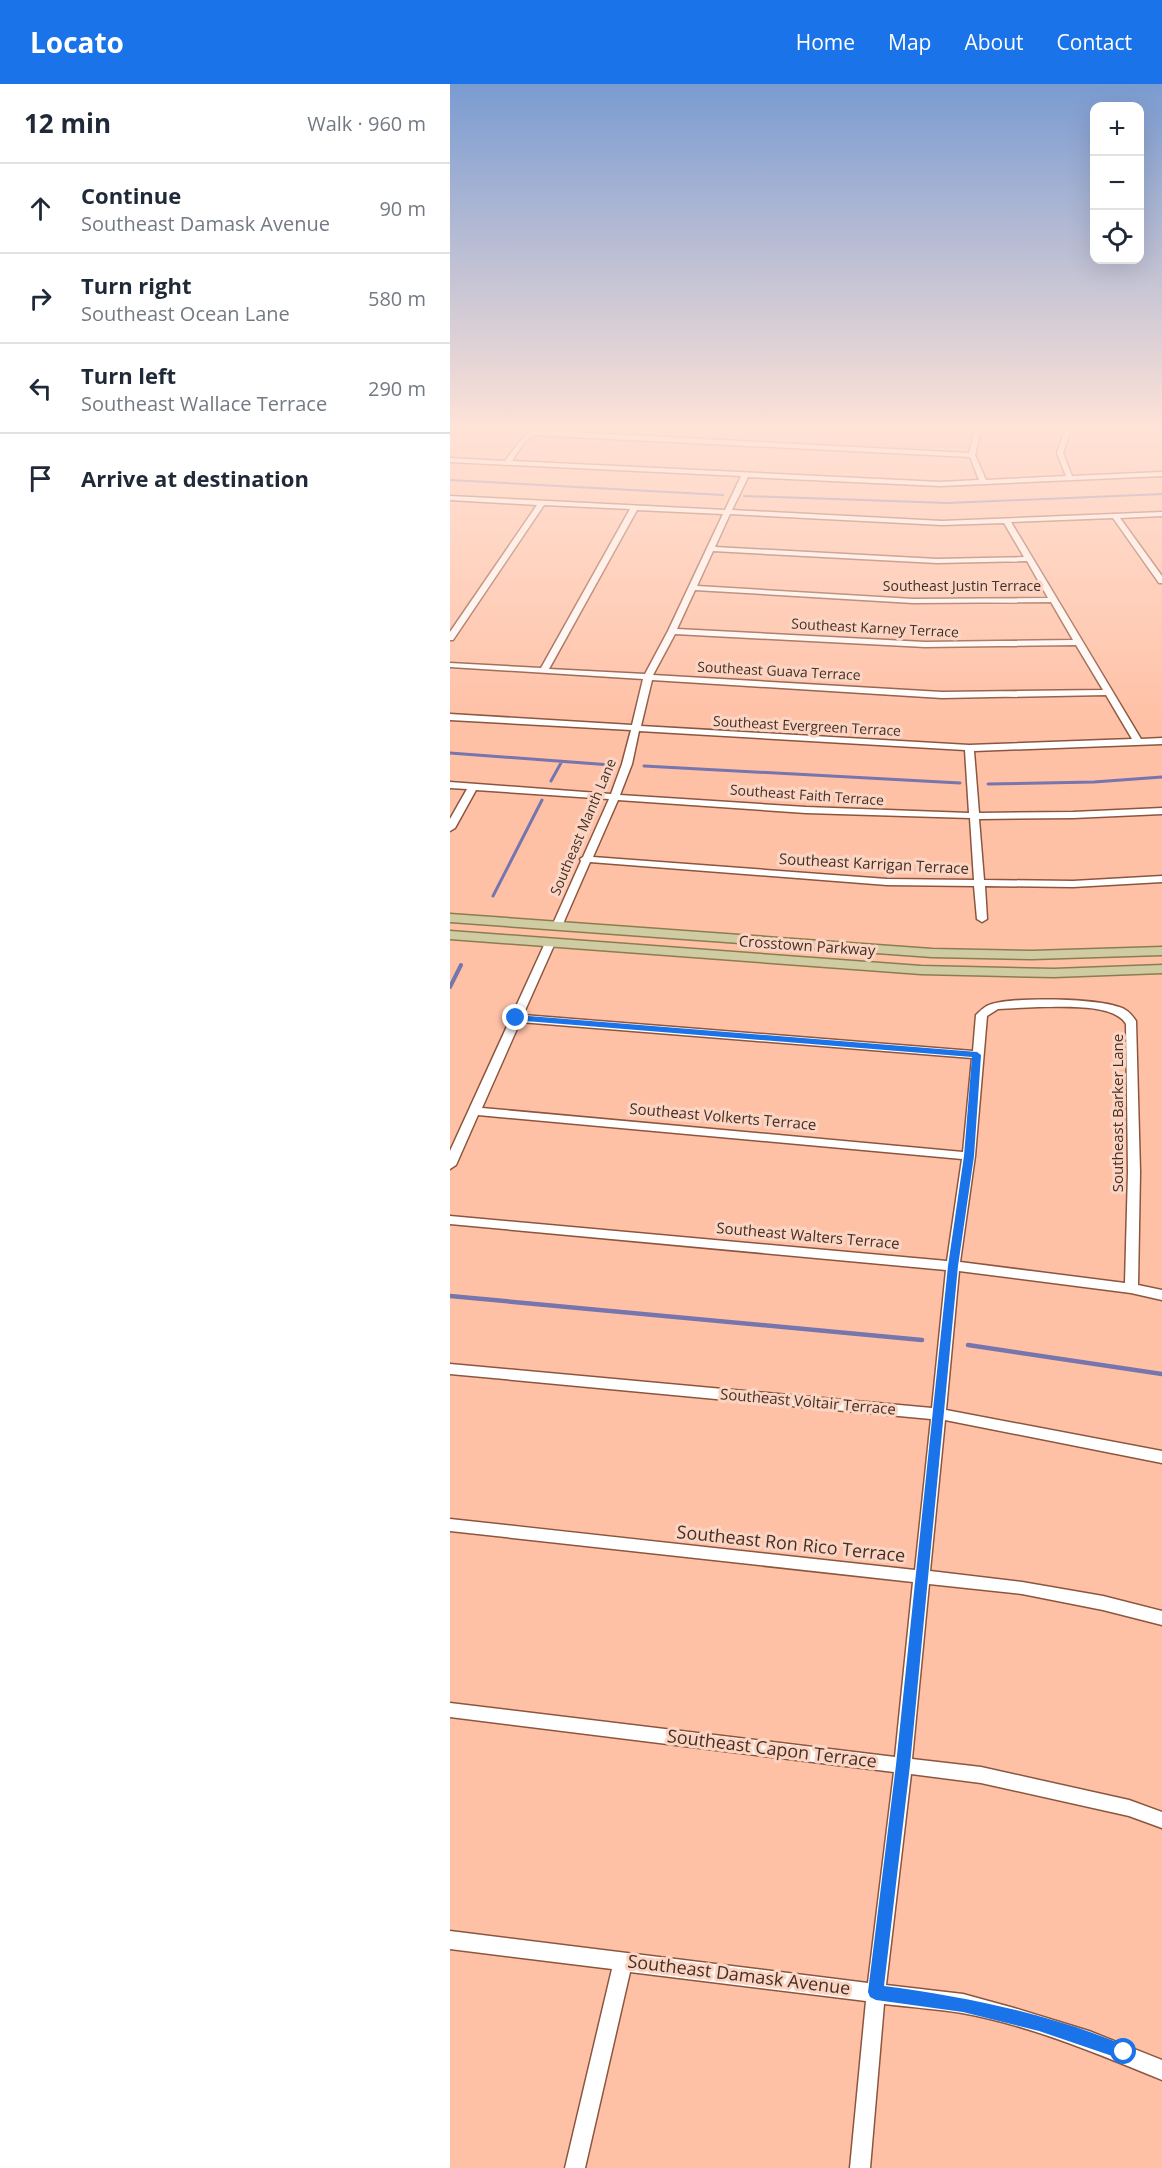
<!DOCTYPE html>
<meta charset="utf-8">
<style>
:root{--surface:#fff;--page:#f2f2f3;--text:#1f2937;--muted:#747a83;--line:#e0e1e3;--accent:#1a73e8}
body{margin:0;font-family:"Open Sans",sans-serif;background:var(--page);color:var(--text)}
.controls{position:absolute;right:18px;top:18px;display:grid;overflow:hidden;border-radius:12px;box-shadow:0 6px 24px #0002}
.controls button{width:54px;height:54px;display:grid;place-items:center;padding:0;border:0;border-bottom:2px solid var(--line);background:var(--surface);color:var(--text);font:30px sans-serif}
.stop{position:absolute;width:18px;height:18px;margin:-14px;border:4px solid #1a73e8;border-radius:50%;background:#fff}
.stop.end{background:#1a73e8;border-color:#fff;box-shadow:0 2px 6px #0008}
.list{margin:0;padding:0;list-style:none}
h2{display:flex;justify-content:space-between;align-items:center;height:78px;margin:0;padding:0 24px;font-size:26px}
h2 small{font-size:20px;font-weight:400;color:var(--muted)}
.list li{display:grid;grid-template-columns:39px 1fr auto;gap:18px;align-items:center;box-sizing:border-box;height:90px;padding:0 24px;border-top:2px solid var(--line)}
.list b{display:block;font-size:22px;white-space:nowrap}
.list p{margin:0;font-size:20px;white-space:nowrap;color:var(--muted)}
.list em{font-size:20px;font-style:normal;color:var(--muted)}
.icon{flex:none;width:33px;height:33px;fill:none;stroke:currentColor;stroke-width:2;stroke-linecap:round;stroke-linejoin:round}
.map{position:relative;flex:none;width:712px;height:2084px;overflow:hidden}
header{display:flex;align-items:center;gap:36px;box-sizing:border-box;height:84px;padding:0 30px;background:var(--accent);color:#fff}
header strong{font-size:28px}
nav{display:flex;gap:33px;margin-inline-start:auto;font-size:21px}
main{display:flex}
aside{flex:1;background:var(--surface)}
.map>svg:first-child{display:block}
</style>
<header>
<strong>Locato</strong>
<nav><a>Home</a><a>Map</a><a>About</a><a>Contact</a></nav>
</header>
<main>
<aside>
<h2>12 min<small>Walk · 960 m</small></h2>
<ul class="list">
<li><svg class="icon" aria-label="ahead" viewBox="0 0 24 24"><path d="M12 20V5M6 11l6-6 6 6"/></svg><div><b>Continue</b><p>Southeast Damask Avenue</p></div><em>90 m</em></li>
<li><svg class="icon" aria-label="right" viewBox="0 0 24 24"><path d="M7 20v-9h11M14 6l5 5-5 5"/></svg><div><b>Turn right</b><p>Southeast Ocean Lane</p></div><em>580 m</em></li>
<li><svg class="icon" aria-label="left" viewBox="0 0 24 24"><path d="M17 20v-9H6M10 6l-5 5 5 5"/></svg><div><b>Turn left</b><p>Southeast Wallace Terrace</p></div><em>290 m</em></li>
<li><svg class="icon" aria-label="arrive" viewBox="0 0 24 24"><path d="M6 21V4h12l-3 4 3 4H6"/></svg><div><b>Arrive at destination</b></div></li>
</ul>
</aside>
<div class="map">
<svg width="712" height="2084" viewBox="0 0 712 2084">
<rect width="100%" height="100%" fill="#ffc1a6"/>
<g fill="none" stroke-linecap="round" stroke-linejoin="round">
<path stroke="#7675ae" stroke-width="2" d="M 0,396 L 273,411
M 294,412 L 498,419 L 712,410"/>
<path stroke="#7675ae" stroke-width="3" d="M 0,669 L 161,681
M 194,682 L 510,699
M 101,697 L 112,677
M 538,700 L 644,698 L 712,693
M 43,812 L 92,716"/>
<path stroke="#7675ae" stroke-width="4" d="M 0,903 L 11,881"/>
<path stroke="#7675ae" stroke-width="4.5" d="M 0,1212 L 472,1256
M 518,1261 L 712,1290"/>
<g stroke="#8c563e" stroke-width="3">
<path id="minor" d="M 81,346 L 519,369 L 525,346 L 531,346 L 525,371 L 536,396 L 616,392 L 607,369 L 615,346 L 621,346 L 613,369 L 622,392 L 712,388 L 712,392 L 490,402 L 298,393 L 282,426 L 492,437 L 712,428 L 712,432 L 670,434 L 712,492 L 712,499 L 709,499 L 663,434 L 561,438 L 691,655 L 712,654 L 712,660 L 524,667 L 529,729 L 623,728 L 712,724 L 712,730 L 623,734 L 529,735 L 534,796 L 623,797 L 712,792 L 712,798 L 623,803 L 535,802 L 537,835 L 532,838 L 527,835 L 524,802 L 437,801 L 140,778 L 112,842 L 111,844 L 103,844 L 102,842 L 131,777 L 130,775 L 133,773 L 159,715 L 26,706 L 5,744 L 0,747 L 0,735 L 17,705 L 0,704 L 0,698 L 161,710 L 172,680 L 181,646 L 0,636 L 0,630 L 182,641 L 193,595 L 0,583 L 0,579 L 91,584 L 180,425 L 94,421 L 3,556 L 0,556 L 0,548 L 87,421 L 0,416 L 0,412 L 275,426 L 291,392 L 0,378 L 0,374 L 55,377 L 69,358 ZM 83,351 L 520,373 L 529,396 L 490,398 L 62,377 L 73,360 ZM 187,426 L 273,430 L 218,547 L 195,590 L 99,585 ZM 280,430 L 492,441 L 554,439 L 574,473 L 487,475 L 265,463 ZM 263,467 L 487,479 L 577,477 L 598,514 L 463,515 L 247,502 ZM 245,506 L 463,519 L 601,518 L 623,556 L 475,558 L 227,545 ZM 225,550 L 475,563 L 626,561 L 653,606 L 492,608 L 203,591 ZM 202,596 L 492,614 L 656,611 L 682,655 L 519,661 L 191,642 ZM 189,647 L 515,666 L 519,729 L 356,723 L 170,711 L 182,680 ZM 168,716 L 356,729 L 520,734 L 524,796 L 437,795 L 143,773 Z
M 100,856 L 105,859 L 73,931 L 523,967 L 526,931 C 531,926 535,922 542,920 C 566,913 644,914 669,923 C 677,925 682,931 686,937 L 690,1088 L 688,1201 L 712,1206 L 712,1216 L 681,1209 L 509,1187 L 496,1326 L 712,1367 L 712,1379 L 495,1336 L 480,1487 L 572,1498 L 653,1512 L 712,1527 L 712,1541 L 653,1526 L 572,1510 L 479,1500 L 462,1675 L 531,1683 L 679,1716 L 712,1728 L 712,1744 L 679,1732 L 531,1699 L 461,1690 L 436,1901 L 513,1910 L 564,1924 L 639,1947 L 712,1976 L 712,1996 C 649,1970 579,1941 512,1929 C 486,1925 460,1923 434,1920 L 420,2084 L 400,2084 L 416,1917 L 180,1888 L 135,2084 L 115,2084 L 162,1885 L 0,1865 L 0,1847 L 418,1899 L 444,1688 L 0,1633 L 0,1619 L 445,1673 L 463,1498 L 0,1447 L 0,1435 L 465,1486 L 481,1335 L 0,1290 L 0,1280 L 482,1324 L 496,1186 L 0,1140 L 0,1132 L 497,1177 L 512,1075 L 28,1031 L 6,1081 L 0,1085 L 0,1067 L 95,859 ZM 589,923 C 611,923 664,919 676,940 L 678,1088 L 675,1199 L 510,1178 L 525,1072 L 537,932 L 548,925 ZM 70,938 L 522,974 L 513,1068 L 32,1024 Z"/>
</g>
<g stroke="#8a7e4d" stroke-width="3">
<path id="major" d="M 0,830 L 482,865 L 582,867 L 712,863 L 712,871 L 582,875 L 482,873 L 0,838 Z
M 0,847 L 471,882 L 604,885 L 712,881 L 712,889 L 604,893 L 471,890 L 0,855 Z"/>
</g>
<use href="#minor" fill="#fff" fill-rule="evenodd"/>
<use href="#major" fill="#cfcba2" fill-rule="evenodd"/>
</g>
<linearGradient id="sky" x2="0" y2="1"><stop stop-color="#7a9bd1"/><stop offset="0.54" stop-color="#ffe3d7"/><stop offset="1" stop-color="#ffe3d7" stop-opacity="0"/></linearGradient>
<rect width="712" height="638" fill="url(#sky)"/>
<path fill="#1a73e8" d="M 66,931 L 527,968 L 531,971 L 524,1072 L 508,1182 L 460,1681 L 434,1902 C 518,1913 600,1930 679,1963 L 681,1968 L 679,1974 L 674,1976 L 589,1947 L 513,1928 L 426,1916 L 420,1913 L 418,1908 L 446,1681 L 498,1182 L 514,1072 L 522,973 L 63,936 L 63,932 Z"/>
<g text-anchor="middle" stroke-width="6" stroke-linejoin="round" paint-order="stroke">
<g font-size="14" fill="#462e23" stroke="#fbd5c4">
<text x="512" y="507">Southeast Justin Terrace</text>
<text transform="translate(425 544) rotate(3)" y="5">Southeast Karney Terrace</text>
<text transform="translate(329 587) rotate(3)" y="5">Southeast Guava Terrace</text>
<text transform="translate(357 642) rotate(3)" y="5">Southeast Evergreen Terrace</text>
<text transform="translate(357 711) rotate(4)" y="5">Southeast Faith Terrace</text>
<text transform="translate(133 743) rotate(-67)" y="5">Southeast Manth Lane</text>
</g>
<g font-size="15" fill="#462e23" stroke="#fbd5c4">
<text transform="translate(424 780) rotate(3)" y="5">Southeast Karrigan Terrace</text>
<text transform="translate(357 862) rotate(4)" y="5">Crosstown Parkway</text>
<text transform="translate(668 1029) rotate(-90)" y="5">Southeast Barker Lane</text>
<text transform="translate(273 1033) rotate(5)" y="5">Southeast Volkerts Terrace</text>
<text transform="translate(358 1152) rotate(5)" y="5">Southeast Walters Terrace</text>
<text transform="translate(358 1318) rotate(5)" y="5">Southeast Voltair Terrace</text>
</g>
<g font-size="18" fill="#462e23" stroke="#fbd5c4">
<text transform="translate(341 1460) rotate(6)" y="6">Southeast Ron Rico Terrace</text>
<text transform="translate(322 1665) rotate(7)" y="6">Southeast Capon Terrace</text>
<text transform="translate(289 1891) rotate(7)" y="6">Southeast Damask Avenue</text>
</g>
</g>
</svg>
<div class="controls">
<button>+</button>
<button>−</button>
<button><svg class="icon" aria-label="locate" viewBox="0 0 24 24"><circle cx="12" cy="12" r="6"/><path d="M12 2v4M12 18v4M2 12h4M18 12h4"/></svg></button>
</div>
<div class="stop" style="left:674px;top:1968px"></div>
<div class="stop end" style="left:66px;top:934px"></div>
</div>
</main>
